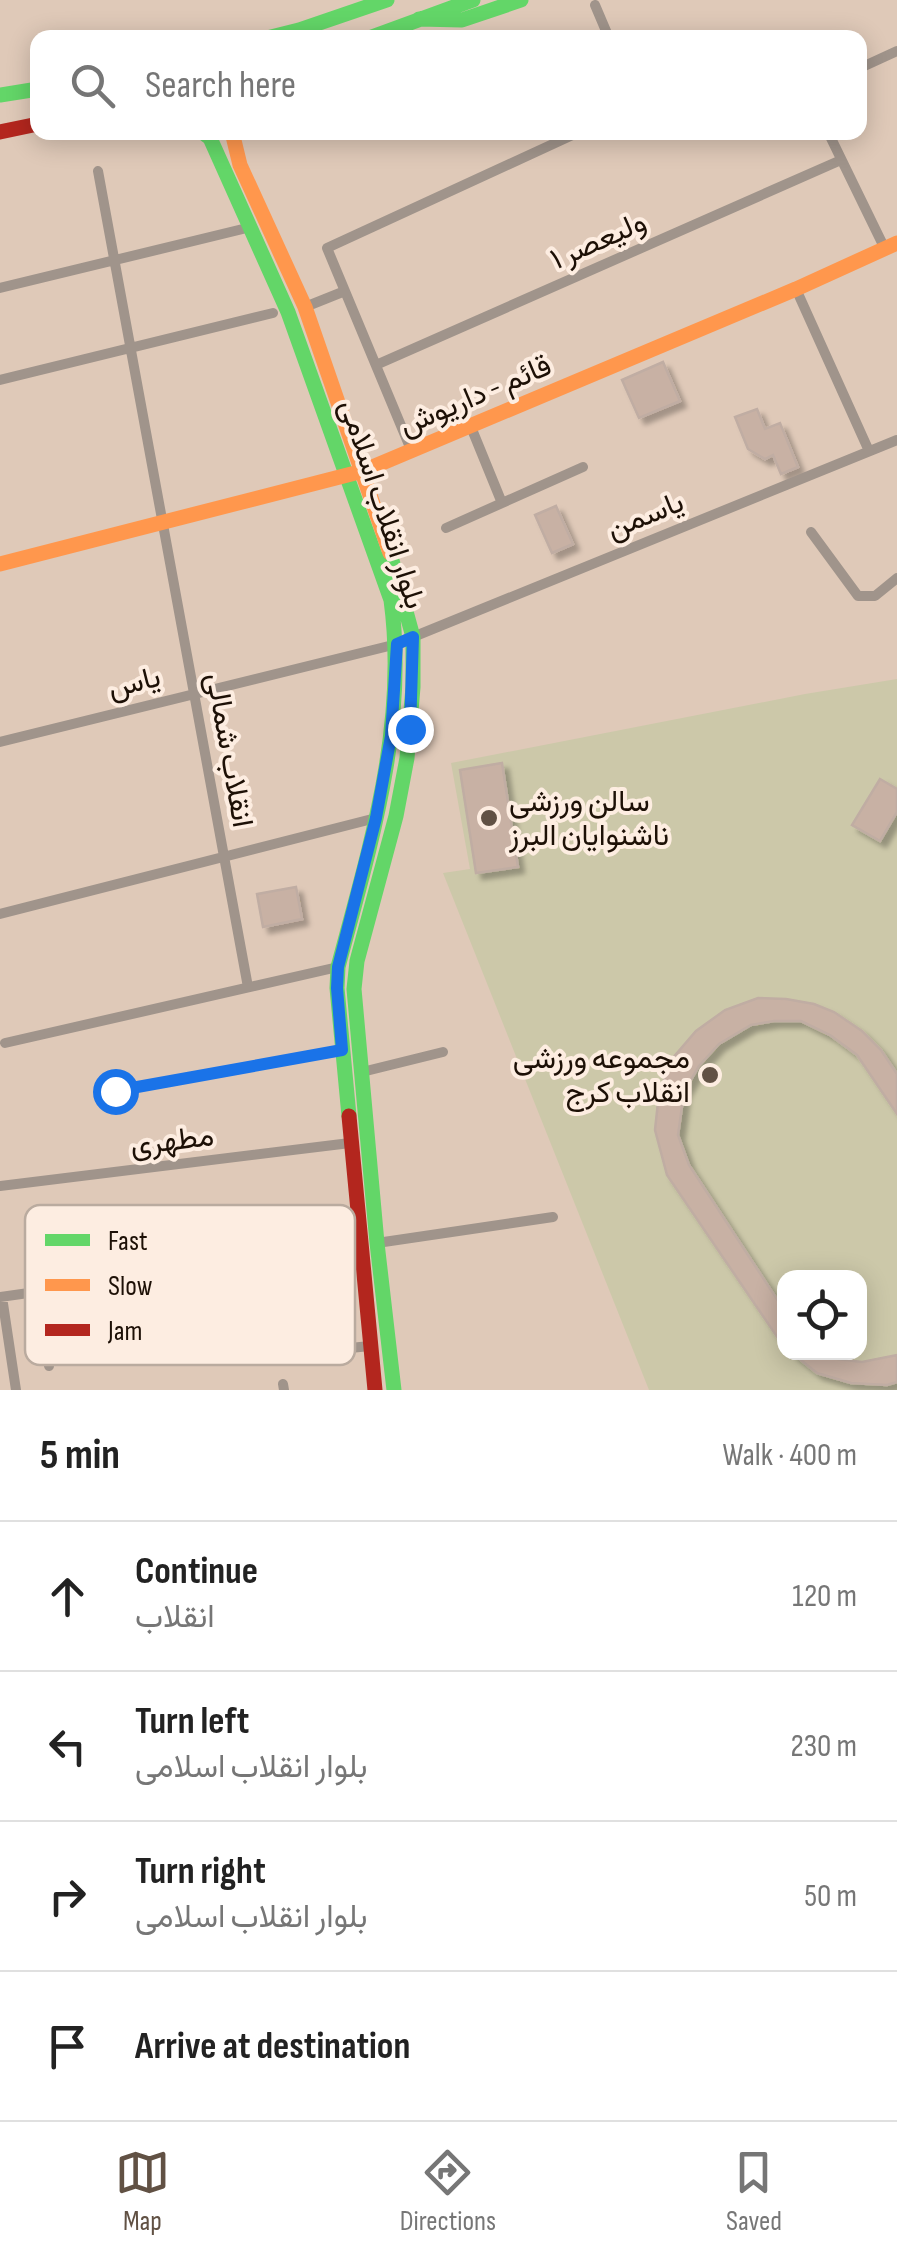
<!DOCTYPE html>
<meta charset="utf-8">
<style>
:root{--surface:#fff;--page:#f2f2f2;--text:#222;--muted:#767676;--line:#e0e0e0;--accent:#615144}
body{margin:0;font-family:"Sofia Sans Condensed",Vazirmatn,sans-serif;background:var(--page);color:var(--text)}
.controls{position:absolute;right:30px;bottom:30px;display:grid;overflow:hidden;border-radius:20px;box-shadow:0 5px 25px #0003}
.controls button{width:90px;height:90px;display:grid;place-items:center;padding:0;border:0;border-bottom:2px solid var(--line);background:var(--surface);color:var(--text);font:50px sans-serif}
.stop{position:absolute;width:30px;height:30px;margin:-22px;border:8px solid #1a73e8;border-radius:50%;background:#fff}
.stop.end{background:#1a73e8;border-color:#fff;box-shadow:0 2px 10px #0008}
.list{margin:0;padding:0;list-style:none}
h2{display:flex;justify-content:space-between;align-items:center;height:130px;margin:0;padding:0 40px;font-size:42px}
h2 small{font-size:32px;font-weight:400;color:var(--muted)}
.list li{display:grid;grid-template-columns:65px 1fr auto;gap:30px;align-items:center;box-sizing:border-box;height:150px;padding:0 40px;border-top:2px solid var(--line)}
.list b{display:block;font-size:38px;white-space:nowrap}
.list p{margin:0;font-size:32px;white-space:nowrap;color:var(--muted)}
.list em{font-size:32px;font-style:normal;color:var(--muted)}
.icon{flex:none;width:55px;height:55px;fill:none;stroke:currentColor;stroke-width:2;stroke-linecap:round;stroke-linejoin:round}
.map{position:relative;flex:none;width:897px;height:1390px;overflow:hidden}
.search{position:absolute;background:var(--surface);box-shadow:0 5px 25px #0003;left:30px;right:30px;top:30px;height:110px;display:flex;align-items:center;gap:25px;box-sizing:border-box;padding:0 35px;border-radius:20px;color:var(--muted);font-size:38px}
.sheet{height:730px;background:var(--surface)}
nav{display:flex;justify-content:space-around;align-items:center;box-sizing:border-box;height:140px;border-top:2px solid var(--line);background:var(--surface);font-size:28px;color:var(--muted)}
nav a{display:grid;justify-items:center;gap:5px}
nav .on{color:var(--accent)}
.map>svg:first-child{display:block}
</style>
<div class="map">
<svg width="897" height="1390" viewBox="0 0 897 1390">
<defs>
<filter id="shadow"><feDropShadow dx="6" dy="6" stdDeviation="2.5" flood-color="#0004"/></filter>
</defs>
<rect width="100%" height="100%" fill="#dfc9b8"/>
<path fill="#ccc8a9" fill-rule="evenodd" d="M 897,679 L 897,1390 L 649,1390 L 443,873 L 470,869 L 451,763 L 805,694 ZM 784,1278 L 860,1278 L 860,1352 L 784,1352 Z"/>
<path fill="#c8b1a4" stroke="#c0ada3" stroke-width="2.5" filter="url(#shadow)" d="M 663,362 L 680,401 L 639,418 L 622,380 Z
M 757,409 L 765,429 L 780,423 L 798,467 L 781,474 L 773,455 L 765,459 L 748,449 L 735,417 Z
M 556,506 L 573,544 L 552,553 L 535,515 Z
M 502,763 L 518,867 L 476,873 L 460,770 Z
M 880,779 L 897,789 L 897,812 L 880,841 L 852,825 Z
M 296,887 L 302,919 L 263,927 L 257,894 Z
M 758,998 L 786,999 L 814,1004 L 834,1012 L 862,1031 L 881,1050 L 897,1074 L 897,1114 L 857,1055 L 830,1035 L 801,1021 L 774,1021 L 751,1025 L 719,1044 L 699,1066 L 684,1092 L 678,1135 L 689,1165 L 784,1310 L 784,1347 L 667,1175 L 655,1130 L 659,1093 L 672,1059 L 696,1031 L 725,1010 Z
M 791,1352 L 826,1352 L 838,1359 L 862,1362 L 897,1355 L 897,1382 L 887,1385 L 851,1383 L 817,1373 Z"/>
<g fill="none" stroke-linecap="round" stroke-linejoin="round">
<path stroke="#a0948b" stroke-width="10" d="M 595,5 L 609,38
M 860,68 L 897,51
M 828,132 L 885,249
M 98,171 L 248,987
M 0,288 L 251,227
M 796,289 L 869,451
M 305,307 L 345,291
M 376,365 L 841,160
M 0,380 L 273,313
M 471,427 L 502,503
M 412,452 L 327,248 L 579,132
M 446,528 L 583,467
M 811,532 L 858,596 L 875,596 L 897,578
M 413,637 L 897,440
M 0,742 L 397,644
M 0,914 L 376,818
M 5,1043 L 338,967
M 362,1072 L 443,1052
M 115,1091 L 342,1050
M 0,1186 L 350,1143
M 377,1243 L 553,1217
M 285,1256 L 293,1323
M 245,1262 L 256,1331
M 209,1267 L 219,1332
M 177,1272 L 189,1350
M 150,1276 L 160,1340
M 114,1281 L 124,1352
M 76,1286 L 87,1359
M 41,1291 L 49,1366
M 0,1297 L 360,1246
M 2,1297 L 16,1390
M 350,1348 L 370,1346
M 283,1384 L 284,1390"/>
<path stroke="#63d668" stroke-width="15" d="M 419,19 L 462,20 L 521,0
M 267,38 L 299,30 L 387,0
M 369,38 L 473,0
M 0,95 L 38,89
M 202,132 L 210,138 L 288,312 L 391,600 C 408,726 370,846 338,967 L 337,988 L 349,1116
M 390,553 L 413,637 L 413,687 L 407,758 L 396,816 L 357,961 L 354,989 L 377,1243 L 394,1390"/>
<path stroke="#ff974d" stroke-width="15" d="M 232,132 L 240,165 L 305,307 L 390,553
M 0,564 L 363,471 L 796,289 L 897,243"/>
<path stroke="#b3261e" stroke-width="15" d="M 0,132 L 38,124
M 349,1116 L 375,1390"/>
</g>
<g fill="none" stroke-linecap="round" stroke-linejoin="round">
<path stroke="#1a73e8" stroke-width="12" d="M 115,1091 L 342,1050 L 337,988 L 338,967 L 376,818 L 391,736 L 397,644 L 413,637 L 410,729"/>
</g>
<g fill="#615144" stroke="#fdede1" stroke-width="4">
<circle cx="489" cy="818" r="10"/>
<circle cx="710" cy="1075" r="10"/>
</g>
<g text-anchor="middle" stroke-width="8" stroke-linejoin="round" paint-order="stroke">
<g font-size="30" fill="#1d1006" stroke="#fdede1">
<text transform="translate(598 240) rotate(-24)" y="10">ولیعصر ۱</text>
<text transform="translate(475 395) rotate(-23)" y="10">قائم - داریوش</text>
<text transform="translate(383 504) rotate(72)" y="10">بلوار انقلاب اسلامی</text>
<text transform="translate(645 515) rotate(-22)" y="10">یاسمن</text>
<text transform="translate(134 682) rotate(-14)" y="10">یاس</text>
<text transform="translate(230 750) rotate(80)" y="10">انقلاب شمالی</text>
<text transform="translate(172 1140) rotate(-7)" y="10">مطهری</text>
</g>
<g font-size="30" fill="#1d1006" stroke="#fdede1" text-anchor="start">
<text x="509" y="811">سالن ورزشی<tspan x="509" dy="34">ناشنوایان البرز</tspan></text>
<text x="690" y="1068" text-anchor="end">مجموعه ورزشی<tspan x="690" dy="34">انقلاب کرج</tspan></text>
</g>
</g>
<rect x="25" y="1205" width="330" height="160" rx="15" fill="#fdede1" stroke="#baab9f" stroke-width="2.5"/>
<rect x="45" y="1234" width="45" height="12" fill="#63d668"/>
<rect x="45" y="1279" width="45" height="12" fill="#ff974d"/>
<rect x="45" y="1324" width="45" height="12" fill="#b3261e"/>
<g font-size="28" fill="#1d1006">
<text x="108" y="1250">Fast</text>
<text x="108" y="1295">Slow</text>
<text x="108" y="1340">Jam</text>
</g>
</svg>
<div class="controls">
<button><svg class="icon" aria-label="locate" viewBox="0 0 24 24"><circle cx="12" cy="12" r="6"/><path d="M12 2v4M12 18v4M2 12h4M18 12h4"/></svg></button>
</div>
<div class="stop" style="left:115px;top:1091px"></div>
<div class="stop end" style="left:410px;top:729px"></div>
<div class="search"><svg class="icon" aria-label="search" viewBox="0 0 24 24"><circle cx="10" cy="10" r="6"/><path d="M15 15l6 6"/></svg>Search here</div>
</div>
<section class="sheet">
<h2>5 min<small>Walk · 400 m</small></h2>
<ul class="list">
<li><svg class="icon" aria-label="ahead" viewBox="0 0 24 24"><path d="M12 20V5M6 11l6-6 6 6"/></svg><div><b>Continue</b><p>انقلاب</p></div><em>120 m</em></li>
<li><svg class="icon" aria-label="left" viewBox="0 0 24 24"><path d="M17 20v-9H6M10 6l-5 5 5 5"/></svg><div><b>Turn left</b><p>بلوار انقلاب اسلامی</p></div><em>230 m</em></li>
<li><svg class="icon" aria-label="right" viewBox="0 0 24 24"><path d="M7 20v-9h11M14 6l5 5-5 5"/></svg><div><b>Turn right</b><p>بلوار انقلاب اسلامی</p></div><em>50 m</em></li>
<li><svg class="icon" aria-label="arrive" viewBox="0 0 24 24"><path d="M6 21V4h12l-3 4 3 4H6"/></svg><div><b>Arrive at destination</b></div></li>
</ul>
</section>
<nav>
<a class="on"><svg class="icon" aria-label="map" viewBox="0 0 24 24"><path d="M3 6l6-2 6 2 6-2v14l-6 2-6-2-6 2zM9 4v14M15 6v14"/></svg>Map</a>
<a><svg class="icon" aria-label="directions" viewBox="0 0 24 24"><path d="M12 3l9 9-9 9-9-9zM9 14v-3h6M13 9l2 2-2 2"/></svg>Directions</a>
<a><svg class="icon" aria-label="saved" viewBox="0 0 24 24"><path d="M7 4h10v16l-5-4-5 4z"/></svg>Saved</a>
</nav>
